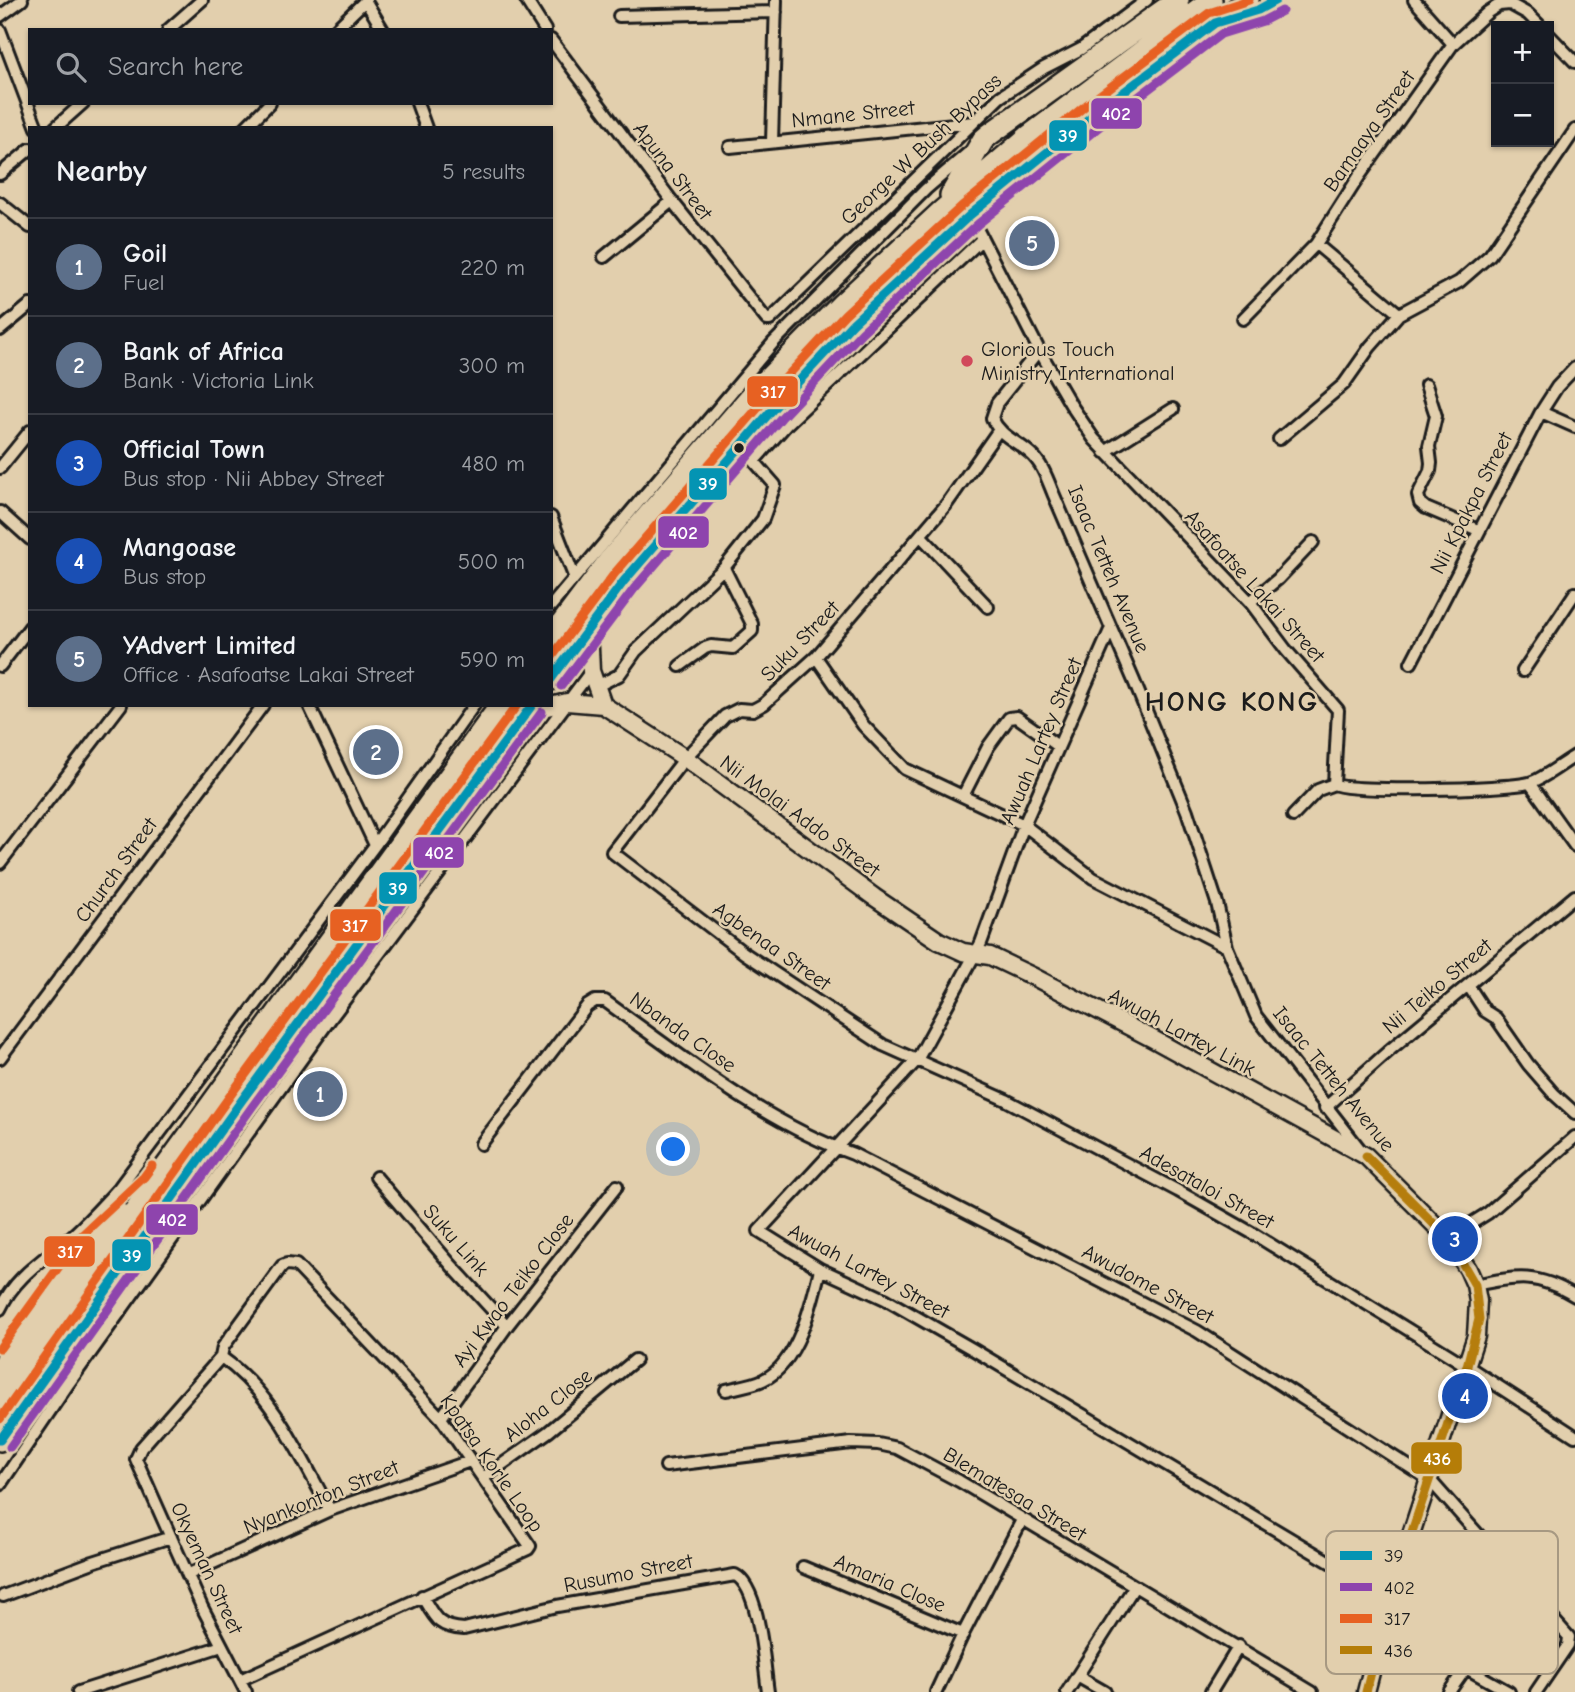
<!DOCTYPE html>
<meta charset="utf-8">
<style>
:root{--surface:#171b24;--page:#242831;--text:#f1f3f6;--muted:#9ea1a6;--line:#363941;--accent:#2563eb}
body{margin:0;font-family:"Comic Neue",sans-serif;background:var(--page);color:var(--text)}
.controls{position:absolute;right:21px;top:21px;display:grid;overflow:hidden;border-radius:0px;box-shadow:0 2px 5px #0004}
.controls button{width:63px;height:63px;display:grid;place-items:center;padding:0;border:0;border-bottom:2px solid var(--line);background:var(--surface);color:var(--text);font:35px sans-serif}
.you{position:absolute;left:674px;top:1150px;width:24px;height:24px;margin:-18px;border:5px solid #fff;border-radius:50%;background:#1a73e8;box-shadow:0 0 0 10px #1a73e833}
.badge{display:grid;place-items:center;width:46px;height:46px;border-radius:50%;background:var(--accent);color:#fff;font-size:23px;font-weight:700}
.pin{position:absolute;translate:-50% -50%;border:4px solid #fff;box-shadow:0 2px 7px #0006}
.list{margin:0;padding:0;list-style:none}
h2{display:flex;justify-content:space-between;align-items:center;height:91px;margin:0;padding:0 28px;font-size:30px}
h2 small{font-size:23px;font-weight:400;color:var(--muted)}
.list li{display:grid;grid-template-columns:46px 1fr auto;gap:21px;align-items:center;box-sizing:border-box;height:98px;padding:0 28px;border-top:2px solid var(--line)}
.list b{display:block;font-size:26px;white-space:nowrap}
.list p{margin:0;font-size:23px;white-space:nowrap;color:var(--muted)}
.list em{font-size:23px;font-style:normal;color:var(--muted)}
.icon{flex:none;width:38px;height:38px;fill:none;stroke:currentColor;stroke-width:2;stroke-linecap:round;stroke-linejoin:round}
.map{position:relative;flex:none;width:1575px;height:1692px;overflow:hidden}
.search{position:absolute;background:var(--surface);box-shadow:0 2px 5px #0004;left:28px;top:28px;width:525px;height:77px;display:flex;align-items:center;gap:18px;box-sizing:border-box;padding:0 24px;border-radius:0px;color:var(--muted);font-size:26px}
.panel{position:absolute;background:var(--surface);box-shadow:0 2px 5px #0004;left:28px;top:126px;width:525px;height:581px;border-radius:0px}
.map>svg:first-child{display:block}
</style>
<div class="map">
<svg width="1575" height="1692" viewBox="0 0 1575 1692">
<rect width="100%" height="100%" fill="#e2cfad"/>
<filter id="ink" filterUnits="userSpaceOnUse"><feTurbulence type="fractalNoise" baseFrequency=".0143" numOctaves="2"/><feDisplacementMap in="SourceGraphic" scale="14" xChannelSelector="R" yChannelSelector="G"/><feConvolveMatrix kernelMatrix="1 2 1 2 8 2 1 2 1" color-interpolation-filters="sRGB"/></filter>
<g filter="url(#ink)">
<g fill="none" stroke-linecap="round" stroke-linejoin="round">
<g stroke="#1c1c1c" stroke-width="16">
<path id="street" d="M 365,0 L 383,30
M 526,0 L 545,30
M 1414,0 L 1453,44
M 0,16 L 22,0
M 619,16 L 776,12
M 0,30 L 37,128
M 168,30 L 202,0
M 335,30 L 366,0
M 1549,35 L 1575,62
M 551,40 L 672,201 L 767,320 L 770,320 L 1000,97 L 1044,68 L 1081,49 L 1147,0
M 417,103 L 426,128
M 55,128 L 83,103
M 245,128 L 270,103
M 772,142 L 776,0
M 730,147 L 974,122
M 0,174 L 30,149
M 0,203 L 30,227
M 970,215 L 1039,350 L 1071,405 L 1094,439 L 1250,602 L 1286,650 L 1338,710 L 1334,784
M 1316,244 L 1399,314
M 604,257 L 672,201
M 1243,319 L 1316,244 L 1360,175 L 1453,44 L 1488,12 L 1499,5 L 1510,4 L 1528,14 L 1540,26
M 0,330 L 30,305
M 1039,350 L 997,403 L 992,418 C 1000,436 1015,440 1030,453 C 1042,463 1047,478 1053,493 L 1134,681 L 1187,811 L 1217,903 L 1227,947 L 1256,1016 L 1359,1148
M 1426,385 L 1436,416 L 1429,446 L 1431,463 L 1430,471 L 1418,495 L 1420,503 L 1426,508 L 1478,530
M 1541,412 L 1575,427
M 998,431 L 946,505 L 816,657 L 764,704 L 753,710 L 739,709 L 725,716 L 685,758 L 612,852 L 744,953 L 883,1045 L 1006,1100 L 1178,1191 L 1252,1233 L 1467,1366 L 1575,1436
M 1279,439 L 1344,384 L 1370,347 L 1399,314 L 1459,282 L 1490,255 L 1575,130
M 1105,452 L 1173,409
M 0,468 L 30,431
M 0,512 L 30,539
M 551,517 L 574,576
M 921,536 L 988,607
M 1250,602 L 1278,579 L 1313,542
M 551,606 L 773,343 L 926,189 L 968,153
M 1111,628 L 1024,825 L 981,943 L 917,1060 L 759,1231 L 820,1269 L 885,1299 L 974,1350 L 1390,1598
M 816,657 L 863,725 L 905,769 L 1024,825 L 1093,878 L 1227,947
M 1411,663 L 1541,412 L 1557,387 L 1575,368
M 0,666 L 30,627
M 680,666 L 705,648 L 711,646 L 733,648 L 752,631 L 752,624 L 724,568
M 1523,671 L 1575,593
M 595,687 L 619,675 L 636,651 L 724,568 L 763,519 L 775,485 L 754,461 L 788,423 L 981,240
M 309,705 L 375,845
M 1530,783 L 1575,846
M 1334,784 C 1349,793 1506,789 1529,783 C 1542,780 1563,763 1575,756
M 963,796 L 988,747 L 1009,718 L 1017,717 L 1058,746
M 1293,816 L 1318,790 L 1334,784
M 0,863 L 121,705
M 1468,985 L 1485,1011 L 1496,1018 L 1528,1064 L 1554,1094 L 1575,1113
M 0,1058 L 263,705
M 1325,1108 L 1391,1049 L 1575,896
M 481,1144 L 587,1006 L 595,1001 L 605,1001 C 680,1055 765,1123 853,1154 L 1197,1331 L 1430,1480 L 1569,1637 L 1568,1645 L 1536,1692
M 376,1177 L 452,1266 L 507,1326
M 1448,1238 L 1488,1213 L 1575,1137
M 1475,1285 C 1517,1276 1538,1273 1575,1296
M 0,1309 C 16,1275 45,1259 72,1236 C 89,1221 103,1205 118,1189 L 375,845 L 474,705
M 221,1357 C 273,1393 300,1456 330,1510
M 726,1390 C 738,1387 752,1385 763,1380 C 798,1364 812,1303 820,1269
M 441,1418 L 507,1326 L 617,1186
M 666,1466 L 851,1443 L 878,1444 L 897,1448 L 959,1481 L 1312,1692
M 483,1478 L 548,1432 L 635,1360
M 0,1485 L 69,1383 L 331,1018 L 591,671
M 803,1567 L 963,1634
M 189,1574 L 330,1510 L 470,1461
M 3,1596 L 93,1562 L 171,1537
M 422,1596 C 435,1618 437,1627 464,1629 L 557,1606 L 735,1575 C 760,1587 764,1666 768,1692
M 1077,1676 L 1105,1692
M 240,1680 L 528,1549 L 530,1546 L 441,1418 L 296,1265 L 287,1264 L 282,1266 L 223,1347 L 221,1357 L 141,1448 L 136,1459 L 202,1607 L 246,1692
M 78,1692 L 222,1646
M 936,1692 L 963,1634 L 1022,1520
M 1067,1692 L 1134,1587
M 1211,1692 L 1239,1646
M 1449,1692 L 1466,1668 L 1509,1692"/>
</g>
<g stroke="#1c1c1c" stroke-width="21">
<path id="secondary" d="M 589,626 L 591,671 L 603,705
M 527,712 L 567,702 L 603,705 L 685,758 L 874,897 L 939,941 L 963,952 L 990,956 L 1034,977 L 1153,1039 L 1366,1156 L 1448,1238 L 1468,1269 L 1475,1285 L 1478,1301 L 1476,1336 L 1390,1598 L 1366,1692"/>
</g>
<g stroke="#1c1c1c" stroke-width="26">
<path id="highway" d="M 951,195 L 983,140 L 990,134 L 1178,0
M 551,638 L 609,561 L 752,395 L 842,304 L 941,212 L 1028,137 L 1211,0
M 551,679 L 624,581 L 772,410 L 853,323 L 946,236 L 1036,160 L 1092,116 L 1248,0
M 0,1375 L 7,1359 L 90,1244 L 121,1215
M 0,1397 L 66,1310 L 153,1185 L 501,705
M 0,1440 L 242,1100 L 532,705"/>
</g>
<use href="#street" stroke="#e2cfad" stroke-width="10"/>
<use href="#secondary" stroke="#e2cfad" stroke-width="16"/>
<use href="#highway" stroke="#e2cfad" stroke-width="21"/>
<g stroke="#e2cfad" stroke-width="14">
<path id="bus-1" d="M 551,679 L 624,581 L 772,410 L 853,323 L 970,215 L 1092,116 L 1215,23 L 1258,10 L 1276,0
M 0,1440 L 242,1100 L 532,705"/>
</g>
<g stroke="#e2cfad" stroke-width="14">
<path id="bus-2" d="M 561,686 L 634,589 L 781,418 L 862,332 L 978,224 L 1100,126 L 1221,34 L 1263,21 L 1282,11
M 10,1447 L 252,1107 L 542,712"/>
</g>
<g stroke="#e2cfad" stroke-width="14">
<path id="bus-3" d="M 551,658 L 615,573 L 763,402 L 845,314 L 962,206 L 1085,106 L 1209,13 L 1249,0
M 0,1348 L 81,1236 L 144,1177 L 152,1166
M 0,1419 L 232,1093 L 517,705"/>
</g>
<g stroke="#e2cfad" stroke-width="14">
<path id="bus-4" d="M 1366,1156 L 1448,1238 L 1475,1285 L 1479,1319 L 1467,1366 L 1390,1598 L 1366,1692"/>
</g>
<use href="#bus-1" stroke="#0494b3" stroke-width="9"/>
<use href="#bus-2" stroke="#8e44ad" stroke-width="9"/>
<use href="#bus-3" stroke="#e76122" stroke-width="9"/>
<use href="#bus-4" stroke="#b57d08" stroke-width="9"/>
</g>
</g>
<circle fill="#d1495b" stroke="#e2cfad" stroke-width="2.5" cx="967" cy="361" r="7"/>
<circle fill="#1c1c1c" stroke="#e2cfad" stroke-width="2.5" cx="739" cy="448" r="6"/>
<g text-anchor="middle" stroke-width="5" stroke-linejoin="round" paint-order="stroke">
<g font-size="21" fill="#1c1c1c" stroke="#e2cfad">
<text transform="translate(853 114) rotate(-6)" y="7">Nmane Street</text>
<text transform="translate(1369 131) rotate(-55)" y="7">Bamaaya Street</text>
<text transform="translate(921 149) rotate(-43)" y="7">George W Bush Bypass</text>
<text transform="translate(673 171) rotate(53)" y="7">Apuna Street</text>
<text transform="translate(1471 503) rotate(-63)" y="7">Nii Kpakpa Street</text>
<text transform="translate(1109 569) rotate(67)" y="7">Isaac Tetteh Avenue</text>
<text transform="translate(1255 586) rotate(48)" y="7">Asafoatse Lakai Street</text>
<text transform="translate(800 641) rotate(-46)" y="7">Suku Street</text>
<text transform="translate(1041 741) rotate(-67)" y="7">Awuah Lartey Street</text>
<text transform="translate(800 816) rotate(36)" y="7">Nii Molai Addo Street</text>
<text transform="translate(116 870) rotate(-54)" y="7">Church Street</text>
<text transform="translate(772 946) rotate(35)" y="7">Agbenaa Street</text>
<text transform="translate(1437 986) rotate(-40)" y="7">Nii Teiko Street</text>
<text transform="translate(683 1032) rotate(35)" y="7">Nbanda Close</text>
<text transform="translate(1182 1032) rotate(28)" y="7">Awuah Lartey Link</text>
<text transform="translate(1334 1079) rotate(51)" y="7">Isaac Tetteh Avenue</text>
<text transform="translate(1207 1187) rotate(29)" y="7">Adesataloi Street</text>
<text transform="translate(456 1240) rotate(49)" y="7">Suku Link</text>
<text transform="translate(869 1271) rotate(28)" y="7">Awuah Lartey Street</text>
<text transform="translate(1148 1284) rotate(28)" y="7">Awudome Street</text>
<text transform="translate(513 1290) rotate(-53)" y="7">Ayi Kwao Teiko Close</text>
<text transform="translate(548 1405) rotate(-38)" y="7">Aloha Close</text>
<text transform="translate(492 1463) rotate(55)" y="7">Kpatsa Korle Loop</text>
<text transform="translate(1015 1494) rotate(31)" y="7">Blematesaa Street</text>
<text transform="translate(321 1497) rotate(-22)" y="7">Nyankonton Street</text>
<text transform="translate(207 1568) rotate(65)" y="7">Okyeman Street</text>
<text transform="translate(628 1573) rotate(-11)" y="7">Rusumo Street</text>
<text transform="translate(890 1583) rotate(23)" y="7">Amaria Close</text>
</g>
<g font-size="21" fill="#1c1c1c" stroke="#e2cfad" text-anchor="start">
<text x="981" y="356">Glorious Touch<tspan x="981" dy="24">Ministry International</tspan></text>
</g>
<g font-size="28" font-weight="bold" letter-spacing="2" fill="#1c1c1c" stroke="#e2cfad">
<text x="1232" y="711">HONG KONG</text>
</g>
</g>
<rect x="1326" y="1531" width="232" height="143" rx="10" fill="#e2cfad" stroke="#a79982" stroke-width="2"/>
<rect x="1340" y="1551" width="32" height="9" fill="#0494b3"/>
<rect x="1340" y="1583" width="32" height="8" fill="#8e44ad"/>
<rect x="1340" y="1614" width="32" height="9" fill="#e76122"/>
<rect x="1340" y="1646" width="32" height="8" fill="#b57d08"/>
<g font-size="19" fill="#1c1c1c">
<text x="1384" y="1562">39</text>
<text x="1384" y="1594">402</text>
<text x="1384" y="1625">317</text>
<text x="1384" y="1657">436</text>
</g>
<g stroke="#e2cfad" stroke-width="2.5">
<rect x="1090" y="97" width="53" height="33" rx="7" fill="#8e44ad"/>
<rect x="1048" y="119" width="40" height="33" rx="7" fill="#0494b3"/>
<rect x="746" y="375" width="53" height="33" rx="7" fill="#e76122"/>
<rect x="688" y="467" width="40" height="34" rx="7" fill="#0494b3"/>
<rect x="657" y="515" width="53" height="34" rx="7" fill="#8e44ad"/>
<rect x="412" y="836" width="53" height="33" rx="7" fill="#8e44ad"/>
<rect x="378" y="871" width="40" height="34" rx="7" fill="#0494b3"/>
<rect x="329" y="908" width="53" height="34" rx="7" fill="#e76122"/>
<rect x="145" y="1203" width="54" height="33" rx="7" fill="#8e44ad"/>
<rect x="43" y="1235" width="53" height="33" rx="7" fill="#e76122"/>
<rect x="111" y="1238" width="41" height="34" rx="7" fill="#0494b3"/>
<rect x="1410" y="1441" width="53" height="34" rx="7" fill="#b57d08"/>
</g>
<g font-size="19" text-anchor="middle" font-weight="bold" fill="#fff">
<text x="1116" y="120">402</text>
<text x="1068" y="142">39</text>
<text x="773" y="398">317</text>
<text x="708" y="490">39</text>
<text x="683" y="539">402</text>
<text x="439" y="859">402</text>
<text x="398" y="895">39</text>
<text x="355" y="932">317</text>
<text x="172" y="1226">402</text>
<text x="70" y="1258">317</text>
<text x="132" y="1262">39</text>
<text x="1437" y="1465">436</text>
</g>
</svg>
<div class="controls">
<button>+</button>
<button>−</button>
</div>
<div class="you"></div>
<div class="pin badge" style="left:320px;top:1094px;background:#5c6f8a">1</div>
<div class="pin badge" style="left:376px;top:752px;background:#5c6f8a">2</div>
<div class="pin badge" style="left:1455px;top:1239px;background:#1a4fb4">3</div>
<div class="pin badge" style="left:1465px;top:1396px;background:#1a4fb4">4</div>
<div class="pin badge" style="left:1032px;top:243px;background:#5c6f8a">5</div>
<div class="search"><svg class="icon" aria-label="search" viewBox="0 0 24 24"><circle cx="10" cy="10" r="6"/><path d="M15 15l6 6"/></svg>Search here</div>
<section class="panel">
<h2>Nearby<small>5 results</small></h2>
<ul class="list">
<li><span class="badge" style="background:#5c6f8a">1</span><div><b>Goil</b><p>Fuel</p></div><em>220 m</em></li>
<li><span class="badge" style="background:#5c6f8a">2</span><div><b>Bank of Africa</b><p>Bank · Victoria Link</p></div><em>300 m</em></li>
<li><span class="badge" style="background:#1a4fb4">3</span><div><b>Official Town</b><p>Bus stop · Nii Abbey Street</p></div><em>480 m</em></li>
<li><span class="badge" style="background:#1a4fb4">4</span><div><b>Mangoase</b><p>Bus stop</p></div><em>500 m</em></li>
<li><span class="badge" style="background:#5c6f8a">5</span><div><b>YAdvert Limited</b><p>Office · Asafoatse Lakai Street</p></div><em>590 m</em></li>
</ul>
</section>
</div>
